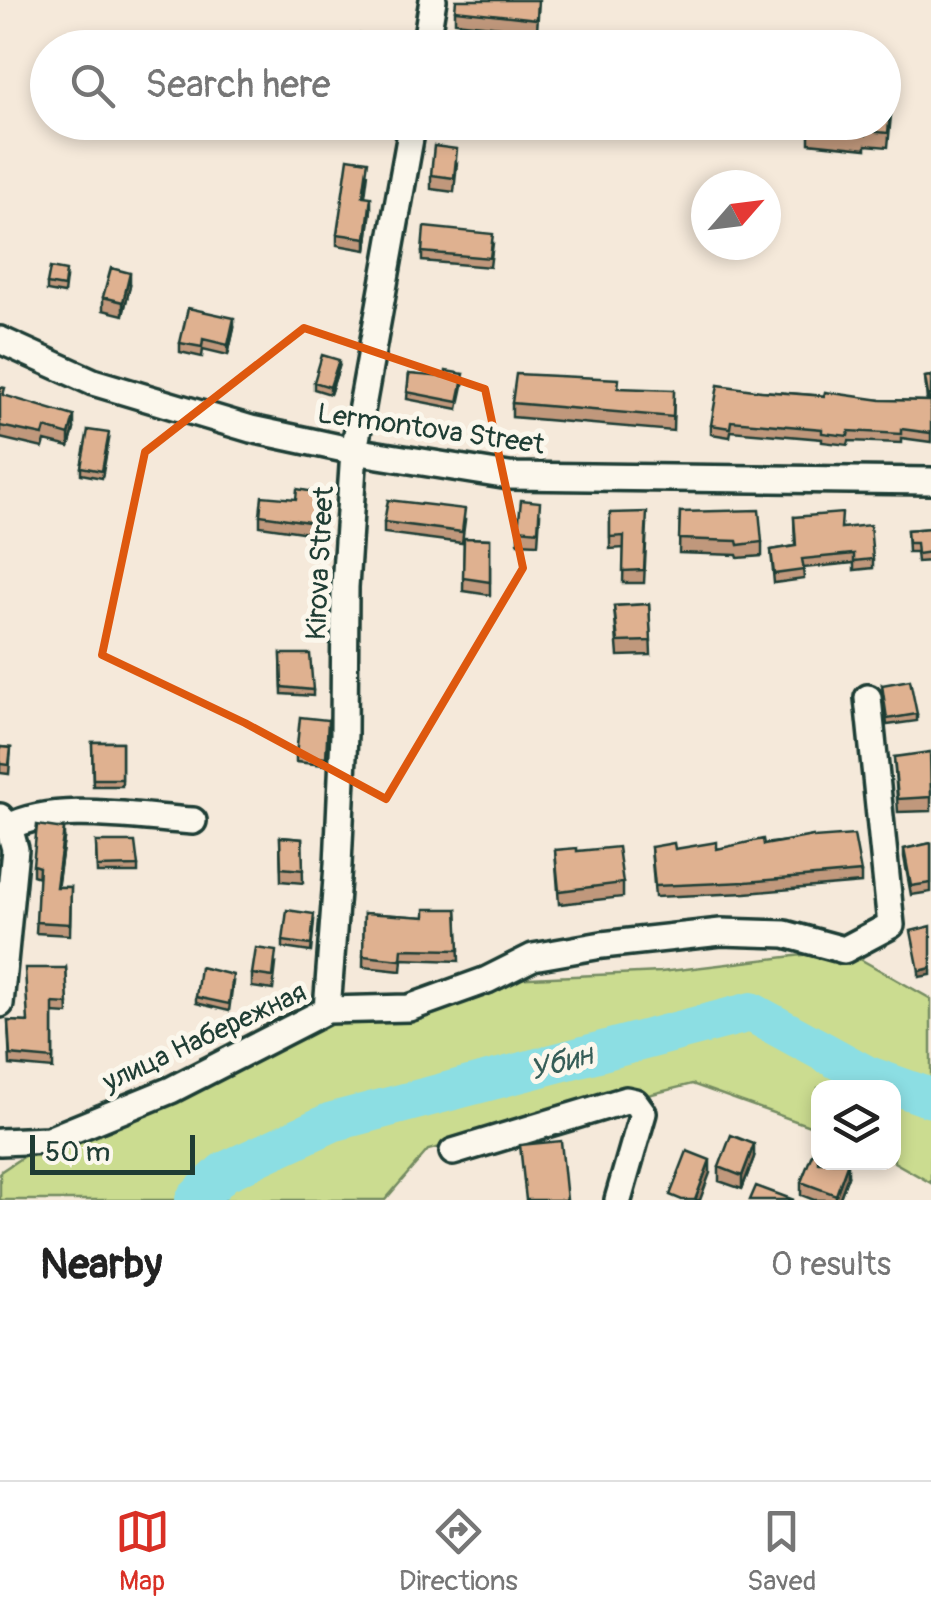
<!DOCTYPE html>
<meta charset="utf-8">
<style>
:root{--surface:#fff;--page:#f6f6f6;--text:#222;--muted:#767676;--line:#e0e0e0;--accent:#d93025}
body{margin:0;font-family:Pangolin,sans-serif;background:var(--page);color:var(--text)}
.controls{position:absolute;right:30px;bottom:30px;display:grid;overflow:hidden;border-radius:20px;box-shadow:0 5px 15px #0003}
.controls button{width:90px;height:90px;display:grid;place-items:center;padding:0;border:0;border-bottom:2px solid var(--line);background:var(--surface);color:var(--text);font:50px sans-serif}
.compass{position:absolute;left:691px;top:170px;width:90px;height:90px;border-radius:50%;background:var(--surface);box-shadow:0 5px 15px #0003;rotate:62deg}
.scale{position:absolute;left:30px;bottom:25px;width:165px;box-sizing:border-box;padding-left:10px;border:5px solid #1f3d34;border-top:0;font-size:28px;line-height:35px;white-space:nowrap;color:#1f3d34;-webkit-text-stroke:8px #fbf7ec;paint-order:stroke}
.list{margin:0;padding:0;list-style:none}
h2{display:flex;justify-content:space-between;align-items:center;height:130px;margin:0;padding:0 40px;font-size:42px}
h2 small{font-size:32px;font-weight:400;color:var(--muted)}
.icon{flex:none;width:55px;height:55px;fill:none;stroke:currentColor;stroke-width:2;stroke-linecap:round;stroke-linejoin:round}
.map{position:relative;flex:none;width:931px;height:1200px;overflow:hidden}
.search{position:absolute;background:var(--surface);box-shadow:0 5px 15px #0003;left:30px;right:30px;top:30px;height:110px;display:flex;align-items:center;gap:25px;box-sizing:border-box;padding:0 35px;border-radius:55px;color:var(--muted);font-size:38px}
.sheet{height:280px;background:var(--surface)}
nav{display:flex;justify-content:space-around;align-items:center;box-sizing:border-box;height:140px;border-top:2px solid var(--line);background:var(--surface);font-size:28px;color:var(--muted)}
nav a{display:grid;justify-items:center;gap:5px}
nav .on{color:var(--accent)}
.map>svg:first-child{display:block}
</style>
<div class="map">
<svg width="931" height="1200" viewBox="0 0 931 1200">
<rect width="100%" height="100%" fill="#f5e9da"/>
<filter id="ink" filterUnits="userSpaceOnUse"><feTurbulence type="fractalNoise" baseFrequency=".01" numOctaves="2"/><feDisplacementMap in="SourceGraphic" scale="20" xChannelSelector="R" yChannelSelector="G"/><feConvolveMatrix kernelMatrix="1 2 1 2 8 2 1 2 1" color-interpolation-filters="sRGB"/></filter>
<g filter="url(#ink)">
<path fill="#cbdc90" stroke="#758c62" stroke-width="2.5" d="M 844,950 L 931,999 L 931,1183 L 894,1162 L 894,1088 L 818,1088 L 818,1129 L 692,1084 L 428,1150 L 385,1200 L 0,1200 L 0,1172 L 48,1140 L 327,1010 L 409,1008 L 487,980 L 661,972 Z"/>
<g fill="none" stroke-linecap="round" stroke-linejoin="round">
<path stroke="#8cdee3" stroke-width="40" d="M 195,1200 L 224,1172 L 332,1122 L 751,1012 L 866,1075 L 931,1098"/>
<g stroke="#1f3d34" stroke-width="32">
<path id="minor" d="M 425,48 L 433,0
M 0,340 L 93,382 L 251,429 L 354,451 L 509,476 L 931,481
M 0,817 L 9,827 L 15,849 L 0,1004
M 9,827 C 56,802 140,818 193,821
M 327,1010 L 338,865 L 344,734 L 345,587 L 354,451 L 413,122
M 0,1142 L 48,1140 L 171,1090 L 327,1010 L 409,1008 L 487,980 L 533,957 L 602,945 L 721,932 L 785,934 L 844,950 L 891,925 L 868,698
M 453,1152 L 626,1100 L 635,1102 L 643,1113 L 618,1200"/>
</g>
<use href="#minor" stroke="#fbf7ec" stroke-width="25"/>
</g>
<path fill="#c0987c" stroke="#1f3d34" stroke-width="2.5" d="M 539,0 L 537,31 L 455,22 L 455,10 Z
M 886,101 L 891,115 L 888,147 L 866,145 L 866,149 L 809,143 L 809,122 Z
M 704,122 L 745,122 L 744,127 Z
M 457,163 L 454,192 L 431,189 L 431,175 Z
M 368,173 L 365,196 L 371,209 L 366,250 L 337,245 L 337,234 Z
M 493,243 L 490,267 L 422,261 L 422,252 Z
M 66,278 L 64,294 L 47,291 L 47,284 Z
M 130,286 L 123,315 L 103,310 L 103,297 Z
M 234,328 L 228,355 L 203,349 L 202,357 L 180,352 L 180,343 Z
M 339,367 L 330,394 L 314,389 L 314,382 Z
M 409,374 L 464,381 L 458,409 L 407,399 Z
M 931,376 L 931,442 L 901,438 L 901,443 L 849,441 L 848,445 L 822,442 L 822,439 L 731,431 L 730,437 L 711,434 L 711,425 L 761,391 L 881,400 L 927,401 L 925,377 Z
M 0,387 L 5,396 L 74,429 L 69,447 L 45,441 L 43,448 L 0,438 Z
M 674,390 L 673,431 L 512,417 L 512,403 Z
M 109,440 L 102,478 L 81,474 L 81,467 Z
M 296,499 L 320,504 L 316,534 L 260,526 L 260,515 Z
M 680,512 L 762,542 L 762,556 L 738,558 L 737,555 L 679,553 Z
M 610,513 L 647,524 L 644,583 L 623,583 L 624,548 L 610,549 Z
M 540,515 L 538,544 L 518,543 L 518,529 Z
M 794,517 L 842,528 L 873,559 L 873,568 L 854,570 L 854,563 L 803,568 L 804,579 L 774,583 L 771,550 L 795,546 Z
M 465,520 L 462,543 L 384,533 L 384,522 Z
M 931,528 L 931,561 L 917,562 L 916,552 L 908,552 L 907,530 Z
M 464,538 L 490,539 L 490,595 L 463,591 Z
M 649,604 L 651,655 L 618,656 L 614,606 Z
M 281,654 L 313,690 L 313,696 L 282,694 Z
M 882,685 L 917,714 L 917,721 L 887,725 Z
M 328,720 L 326,765 L 296,762 L 296,755 Z
M 92,742 L 122,742 L 122,786 L 93,786 Z
M 0,747 L 11,748 L 9,774 L 0,773 Z
M 931,756 L 931,811 L 898,812 L 894,757 Z
M 280,837 L 302,839 L 303,883 L 281,881 Z
M 814,838 L 861,872 L 861,883 L 746,893 L 655,897 L 651,847 L 675,849 L 717,849 Z
M 64,839 L 57,887 L 71,887 L 70,935 L 36,933 L 39,877 L 33,875 L 33,865 Z
M 96,842 L 138,866 L 138,873 L 97,873 Z
M 931,843 L 931,892 L 911,895 L 904,857 L 904,849 Z
M 555,850 L 623,883 L 623,897 L 559,904 Z
M 457,909 L 459,961 L 402,959 L 401,971 L 363,967 L 364,913 L 425,917 Z
M 314,921 L 311,952 L 283,948 L 283,941 Z
M 276,964 L 273,990 L 252,987 L 252,974 Z
M 66,968 L 68,1014 L 53,1013 L 53,1069 L 10,1065 L 8,1021 L 27,1022 Z
M 233,982 L 229,1011 L 196,1003 L 196,997 Z
M 754,1157 L 742,1189 L 719,1181 L 719,1167 Z
M 848,1176 L 839,1200 L 814,1200 L 801,1195 L 801,1182 Z"/>
<path fill="#9c7c65" stroke="#1f3d34" stroke-width="2.5" d="M 371,197 L 371,209 L 366,250 L 366,238 Z
M 130,273 L 130,286 L 123,315 L 123,302 Z
M 234,318 L 234,328 L 228,355 L 228,345 Z
M 339,360 L 339,367 L 330,394 L 330,387 Z
M 74,416 L 74,429 L 69,447 L 69,435 Z
M 64,829 L 64,839 L 56,897 L 56,887 Z
M 931,968 L 931,975 L 919,977 L 919,971 Z
M 754,1144 L 754,1157 L 742,1189 L 742,1176 Z
M 710,1160 L 710,1173 L 700,1200 L 695,1200 Z
M 848,1162 L 848,1176 L 839,1200 L 836,1200 L 836,1195 Z"/>
<path fill="#dfb190" stroke="#1f3d34" stroke-width="2.5" d="M 456,0 L 538,0 L 537,19 L 455,10 Z
M 359,34 L 385,36 L 384,48 L 357,48 Z
M 884,84 L 886,84 L 885,101 L 891,101 L 888,133 L 866,131 L 866,135 L 809,130 L 809,122 L 884,122 Z
M 434,146 L 457,149 L 454,178 L 431,175 Z
M 348,158 L 368,161 L 363,196 L 371,197 L 366,238 L 337,234 Z
M 424,227 L 493,234 L 490,258 L 422,252 Z
M 50,268 L 66,271 L 64,287 L 47,284 Z
M 111,268 L 130,273 L 123,302 L 103,297 Z
M 188,308 L 234,318 L 228,345 L 203,339 L 202,347 L 180,343 Z
M 322,355 L 339,360 L 330,387 L 314,382 Z
M 446,371 L 464,374 L 458,402 L 407,392 L 409,374 L 445,377 Z
M 516,374 L 619,379 L 618,388 L 674,390 L 673,417 L 512,403 Z
M 931,376 L 931,433 L 901,429 L 901,434 L 849,431 L 848,436 L 822,433 L 822,429 L 731,421 L 730,428 L 711,425 L 718,385 L 761,391 L 824,396 L 825,392 L 881,400 L 929,401 L 925,377 Z
M 0,387 L 5,388 L 3,395 L 74,416 L 69,435 L 45,428 L 43,435 L 0,426 Z
M 88,430 L 109,433 L 102,471 L 81,467 Z
M 297,489 L 320,493 L 316,523 L 260,515 L 262,496 L 296,499 Z
M 388,500 L 465,509 L 462,532 L 384,522 Z
M 521,500 L 540,502 L 538,531 L 518,529 Z
M 759,510 L 762,542 L 738,545 L 737,541 L 679,539 L 680,512 Z
M 647,512 L 644,570 L 623,571 L 624,536 L 610,537 L 610,513 Z
M 842,513 L 841,528 L 870,525 L 873,559 L 854,561 L 854,554 L 802,559 L 804,570 L 774,574 L 771,550 L 796,546 L 794,517 Z
M 931,528 L 931,552 L 917,554 L 916,543 L 908,543 L 907,530 Z
M 464,538 L 490,539 L 490,582 L 463,578 Z
M 649,604 L 651,641 L 618,642 L 614,606 Z
M 281,654 L 310,654 L 313,690 L 282,687 Z
M 910,680 L 917,714 L 887,719 L 882,685 Z
M 300,717 L 328,720 L 326,758 L 296,755 Z
M 92,742 L 122,742 L 122,779 L 93,779 Z
M 0,747 L 11,748 L 9,765 L 0,764 Z
M 930,752 L 931,797 L 898,799 L 894,757 Z
M 37,825 L 64,829 L 56,887 L 71,887 L 70,924 L 36,922 L 39,867 L 33,865 Z
M 854,835 L 861,872 L 746,882 L 655,886 L 651,847 L 674,843 L 675,849 L 717,842 L 717,849 L 763,839 L 764,845 L 813,836 L 814,838 Z
M 280,837 L 302,839 L 303,870 L 281,868 Z
M 96,842 L 135,842 L 138,866 L 97,867 Z
M 931,843 L 931,883 L 911,886 L 904,849 Z
M 618,847 L 623,883 L 559,891 L 555,850 L 577,848 L 577,851 Z
M 425,909 L 457,909 L 459,950 L 402,949 L 401,960 L 363,956 L 364,913 L 425,917 Z
M 287,910 L 314,914 L 311,945 L 283,941 Z
M 931,926 L 931,968 L 919,971 L 911,931 Z
M 256,948 L 276,951 L 273,977 L 252,974 Z
M 200,967 L 233,975 L 229,1004 L 196,997 Z
M 25,968 L 66,968 L 68,1004 L 53,1003 L 53,1059 L 10,1055 L 8,1021 L 28,1022 Z
M 731,1135 L 754,1144 L 742,1176 L 719,1167 Z
M 561,1141 L 567,1200 L 526,1200 L 520,1145 Z
M 814,1149 L 818,1151 L 818,1162 L 848,1162 L 836,1195 L 801,1182 Z
M 687,1151 L 710,1160 L 695,1200 L 682,1200 L 670,1195 Z
M 756,1186 L 794,1200 L 750,1200 Z"/>
</g>
<path fill="none" stroke="#de580e" stroke-width="8" stroke-linejoin="round" d="M 304,328 L 485,389 L 523,568 L 386,799 L 245,723 L 102,655 L 145,452 Z"/>
<g text-anchor="middle" stroke-width="10" stroke-linejoin="round" paint-order="stroke">
<g font-size="28" fill="#1f3d34" stroke="#fbf7ec">
<text transform="translate(431 428) rotate(8)" y="10">Lermontova Street</text>
<text transform="translate(319 563) rotate(-87)" y="10">Kirova Street</text>
<text transform="translate(204 1036) rotate(-25)" y="10">улица Набережная</text>
</g>
<g font-size="30" font-style="italic" fill="#355d57" stroke="#fbf7ec">
<text transform="translate(561 1062) rotate(-15)" y="10">Убин</text>
</g>
</g>
</svg>
<div class="controls">
<button><svg class="icon" aria-label="layers" viewBox="0 0 24 24"><path d="M12 4l9 5-9 5-9-5zM3 14l9 5 9-5"/></svg></button>
</div>
<svg class="compass" viewBox="-18 -18 36 36"><path d="M0-13l5 13h-10z" fill="#e53935"/><path d="M0 13l5-13h-10z" fill="#767676"/></svg>
<div class="scale">50 m</div>
<div class="search"><svg class="icon" aria-label="search" viewBox="0 0 24 24"><circle cx="10" cy="10" r="6"/><path d="M15 15l6 6"/></svg>Search here</div>
</div>
<section class="sheet">
<h2>Nearby<small>0 results</small></h2>
<ul class="list">
</ul>
</section>
<nav>
<a class="on"><svg class="icon" aria-label="map" viewBox="0 0 24 24"><path d="M3 6l6-2 6 2 6-2v14l-6 2-6-2-6 2zM9 4v14M15 6v14"/></svg>Map</a>
<a><svg class="icon" aria-label="directions" viewBox="0 0 24 24"><path d="M12 3l9 9-9 9-9-9zM9 14v-3h6M13 9l2 2-2 2"/></svg>Directions</a>
<a><svg class="icon" aria-label="saved" viewBox="0 0 24 24"><path d="M7 4h10v16l-5-4-5 4z"/></svg>Saved</a>
</nav>
